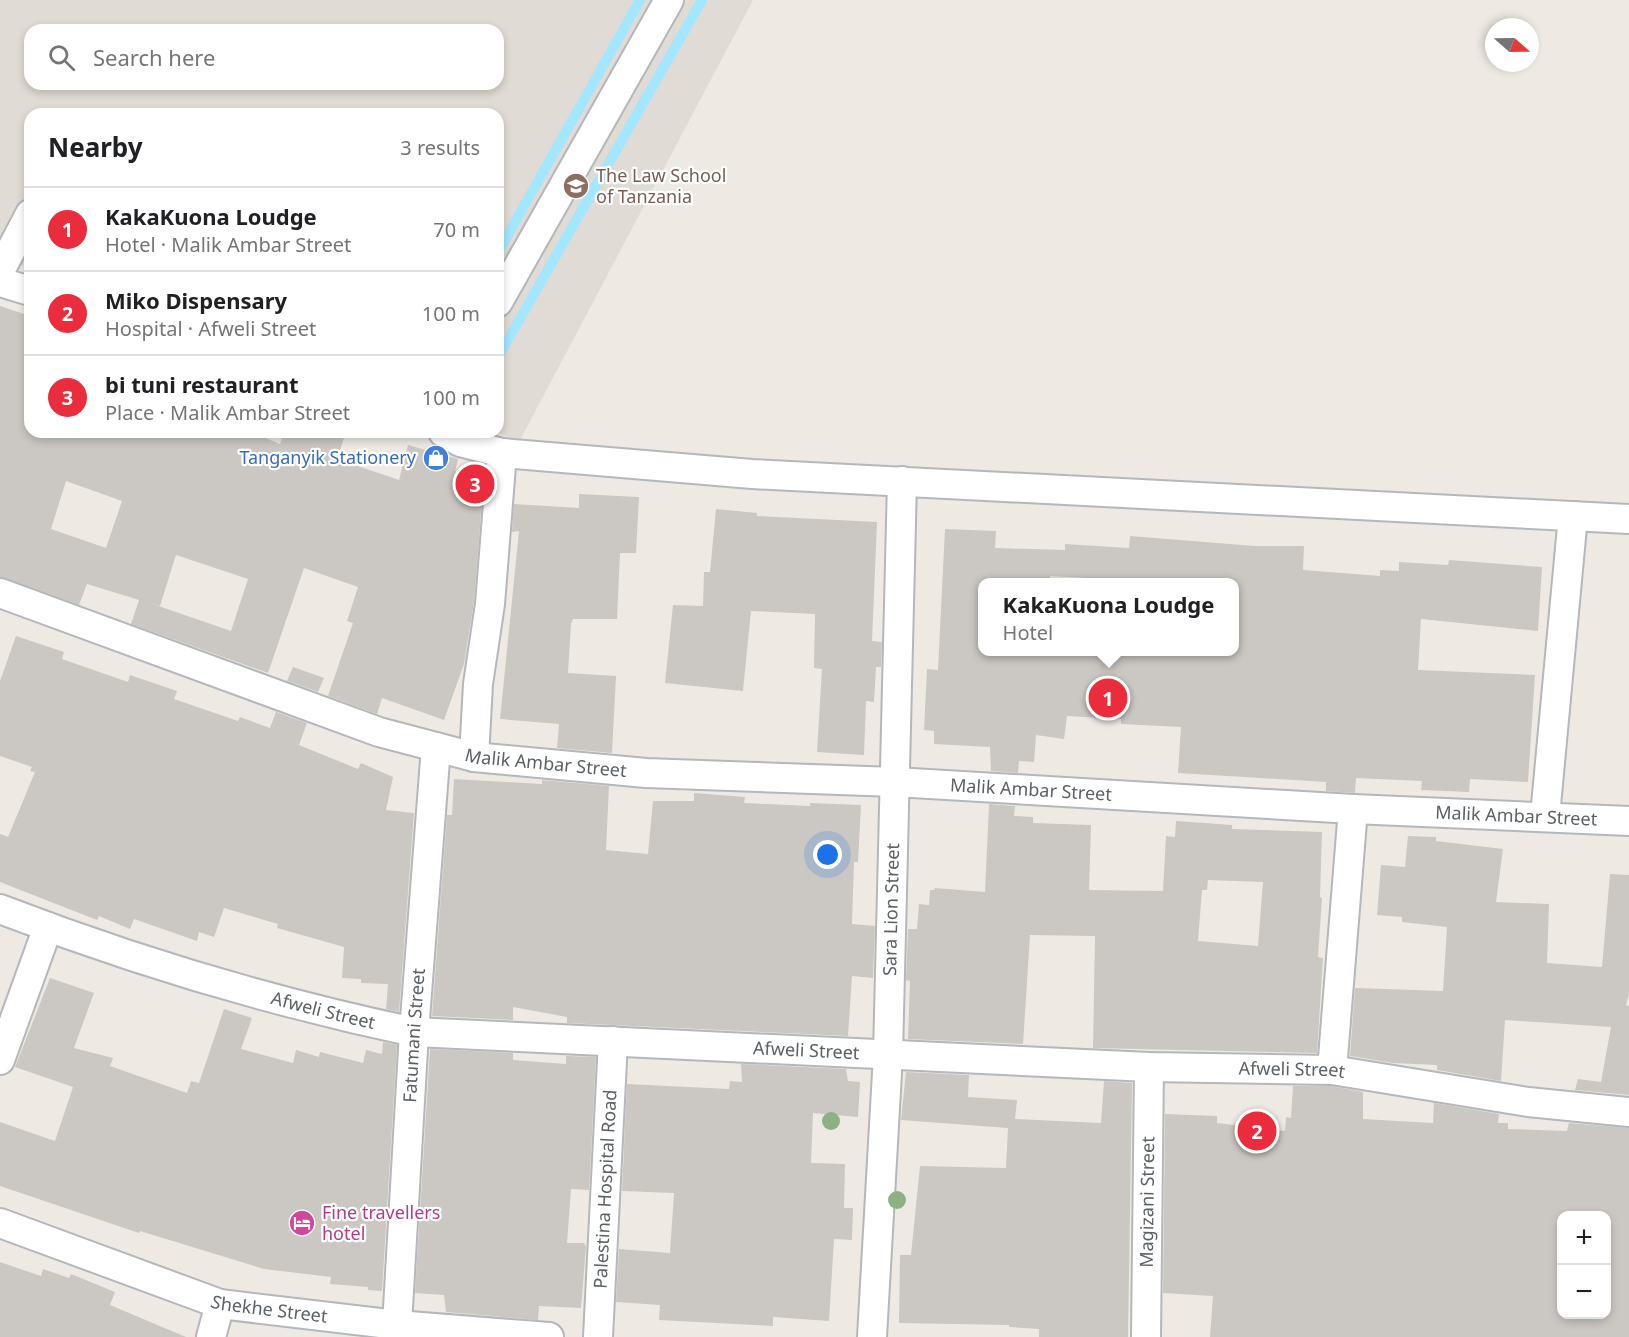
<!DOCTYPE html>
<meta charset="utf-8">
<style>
:root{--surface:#fff;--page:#f2f2f2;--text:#202124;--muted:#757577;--line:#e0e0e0;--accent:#eb2c3d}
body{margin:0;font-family:"Noto Sans",sans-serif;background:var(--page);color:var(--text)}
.controls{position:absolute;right:18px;bottom:18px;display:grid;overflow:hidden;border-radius:12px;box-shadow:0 3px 9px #0003}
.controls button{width:54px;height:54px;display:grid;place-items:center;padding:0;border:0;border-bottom:2px solid var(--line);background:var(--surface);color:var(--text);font:30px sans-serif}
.compass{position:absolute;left:1485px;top:18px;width:54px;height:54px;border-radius:50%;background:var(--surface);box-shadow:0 3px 9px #0003;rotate:110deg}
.you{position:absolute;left:828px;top:855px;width:21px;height:21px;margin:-15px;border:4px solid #fff;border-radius:50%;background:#1a73e8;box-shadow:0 0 0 9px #1a73e833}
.badge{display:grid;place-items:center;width:39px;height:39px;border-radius:50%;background:var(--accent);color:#fff;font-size:20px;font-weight:700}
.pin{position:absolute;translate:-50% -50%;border:3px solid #fff;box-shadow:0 2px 6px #0006}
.popup{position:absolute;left:978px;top:578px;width:261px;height:78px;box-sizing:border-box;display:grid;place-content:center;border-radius:12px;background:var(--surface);filter:drop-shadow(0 2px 4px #0005);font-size:20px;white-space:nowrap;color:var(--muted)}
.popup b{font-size:22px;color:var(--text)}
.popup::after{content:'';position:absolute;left:50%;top:100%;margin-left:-12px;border:12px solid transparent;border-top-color:var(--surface)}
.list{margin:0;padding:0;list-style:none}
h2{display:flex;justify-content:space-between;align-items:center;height:78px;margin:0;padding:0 24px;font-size:26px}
h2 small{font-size:20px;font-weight:400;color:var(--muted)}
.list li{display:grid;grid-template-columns:39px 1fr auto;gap:18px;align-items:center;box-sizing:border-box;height:84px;padding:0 24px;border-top:2px solid var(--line)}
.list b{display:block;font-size:22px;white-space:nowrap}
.list p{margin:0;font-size:20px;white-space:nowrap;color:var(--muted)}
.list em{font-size:20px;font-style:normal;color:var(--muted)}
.icon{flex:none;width:33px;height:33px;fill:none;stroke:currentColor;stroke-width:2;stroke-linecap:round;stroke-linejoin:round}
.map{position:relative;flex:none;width:1629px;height:1337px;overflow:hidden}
.search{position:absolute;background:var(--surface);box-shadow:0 3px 9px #0003;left:24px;top:24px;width:480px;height:66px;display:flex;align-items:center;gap:15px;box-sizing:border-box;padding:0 21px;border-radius:18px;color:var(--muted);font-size:22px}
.panel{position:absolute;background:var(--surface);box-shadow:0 3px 9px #0003;left:24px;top:108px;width:480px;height:330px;border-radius:18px}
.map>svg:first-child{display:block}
</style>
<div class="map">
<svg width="1629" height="1337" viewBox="0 0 1629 1337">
<rect width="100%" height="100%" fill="#eeeae3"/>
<path fill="#e0dbd4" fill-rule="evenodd" d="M 0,0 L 753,0 L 519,442 L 496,432 L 498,432 L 498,114 L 30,114 L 30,268 L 0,258 ZM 30,30 L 498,30 L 498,84 L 30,84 Z"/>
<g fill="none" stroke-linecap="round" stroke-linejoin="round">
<path stroke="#a3e6ff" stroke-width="10" d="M 498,252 L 640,0
M 498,357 L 702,0"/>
</g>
<path fill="#cbc7c2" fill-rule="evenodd" d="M 0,306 L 30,316 L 30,432 L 251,432 L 280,444 L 284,432 L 346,432 L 337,459 L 399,480 L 408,445 L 458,459 L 455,471 L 484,474 L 474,602 L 464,664 L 444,720 L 382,698 L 377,714 L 328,696 L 353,623 L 347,621 L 358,587 L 304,568 L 268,673 L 131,624 L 139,600 L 87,584 L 79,605 L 0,577 ZM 66,481 L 122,501 L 106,548 L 51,529 ZM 176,555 L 248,579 L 231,631 L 147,602 L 160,606 Z
M 579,494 L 639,497 L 636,553 L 620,553 L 617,619 L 573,619 L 571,624 L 568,673 L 616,676 L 612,753 L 557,748 L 559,724 L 500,719 L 519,531 L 512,532 L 514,504 L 579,508 Z
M 716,509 L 757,513 L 757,516 L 877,522 L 872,641 L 882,642 L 881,667 L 876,667 L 874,702 L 866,701 L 864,755 L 817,752 L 822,669 L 814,668 L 815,614 L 751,611 L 743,691 L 665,683 L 673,605 L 703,606 L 704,572 L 710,572 Z
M 945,529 L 996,531 L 995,548 L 1065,550 L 1065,544 L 1129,548 L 1130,536 L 1255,546 L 1304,546 L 1303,570 L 1380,576 L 1380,570 L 1399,571 L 1399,562 L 1448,565 L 1449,560 L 1542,567 L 1538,631 L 1421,619 L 1418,670 L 1535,675 L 1528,782 L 1470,779 L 1469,792 L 1421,790 L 1422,781 L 1356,778 L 1355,793 L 1326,791 L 1326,782 L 1178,773 L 1181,727 L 1121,724 L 1121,719 L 1067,716 L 1064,739 L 1036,735 L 1034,762 L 1019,761 L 1018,773 L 991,771 L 990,747 L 934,744 L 934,731 L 924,730 L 927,669 L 938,670 ZM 1050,576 L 1160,582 L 1234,582 L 1234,651 L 982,651 L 982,582 L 1050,582 Z
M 16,636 L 64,652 L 62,659 L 128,682 L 130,675 L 177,691 L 174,699 L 238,721 L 240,717 L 270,728 L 276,712 L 307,723 L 299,745 L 358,769 L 361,763 L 393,777 L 386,810 L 414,813 L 399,1012 L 386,1009 L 388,984 L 361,983 L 361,979 L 342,978 L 344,947 L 277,928 L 278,924 L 224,908 L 214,937 L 199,932 L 197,941 L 134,919 L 130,929 L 99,916 L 97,920 L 0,882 L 0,834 L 8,837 L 35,772 L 30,771 L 32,767 L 0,756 L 0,681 Z
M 293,667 L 324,678 L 318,692 L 287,681 Z
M 454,779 L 542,784 L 542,780 L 609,786 L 606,850 L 648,854 L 653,801 L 694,801 L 694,793 L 745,797 L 744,803 L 810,806 L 810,803 L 861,805 L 858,862 L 854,862 L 852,924 L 875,926 L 873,978 L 852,976 L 848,1036 L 567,1023 L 567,1017 L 513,1007 L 513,1020 L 432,1016 L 447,815 L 452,815 Z
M 989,804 L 1015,806 L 1014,816 L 1033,817 L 1033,823 L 1091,825 L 1089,890 L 1163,891 L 1166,836 L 1175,837 L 1176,821 L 1232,825 L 1232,829 L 1322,832 L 1320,897 L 1322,898 L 1318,957 L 1323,958 L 1317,1053 L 1093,1048 L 1095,936 L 1030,935 L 1023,1044 L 908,1039 L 910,981 L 906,980 L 908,929 L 917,929 L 919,904 L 929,905 L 930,890 L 934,890 L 935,888 L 985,892 ZM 1208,880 L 1263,882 L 1258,946 L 1198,941 L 1202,890 L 1207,890 Z
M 1408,836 L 1436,837 L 1436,841 L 1503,849 L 1496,902 L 1549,904 L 1547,963 L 1602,967 L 1610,874 L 1629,875 L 1629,993 L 1626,1005 L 1629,1006 L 1629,1095 L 1575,1090 L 1578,1079 L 1601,1082 L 1611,1027 L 1505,1020 L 1501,1081 L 1437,1070 L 1437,1065 L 1393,1063 L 1350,1056 L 1355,988 L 1443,991 L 1447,927 L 1402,922 L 1402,917 L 1377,915 L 1381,865 L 1405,867 Z
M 50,978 L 94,993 L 74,1048 L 113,1058 L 110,1066 L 187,1093 L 191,1081 L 199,1083 L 224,1009 L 252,1018 L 241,1049 L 293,1063 L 296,1050 L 319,1057 L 320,1052 L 363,1063 L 366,1050 L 382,1054 L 383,1042 L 397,1045 L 382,1291 L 368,1290 L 368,1287 L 330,1284 L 331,1277 L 264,1269 L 140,1231 L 139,1233 L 0,1186 L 0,1122 L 55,1141 L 73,1087 L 15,1067 Z
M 430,1049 L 513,1053 L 513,1060 L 566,1064 L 566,1056 L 596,1057 L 589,1190 L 571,1189 L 567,1243 L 584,1243 L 586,1247 L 581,1308 L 539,1306 L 538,1320 L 446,1312 L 444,1295 L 415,1293 Z
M 741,1064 L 846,1069 L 848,1081 L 860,1082 L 858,1117 L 813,1113 L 811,1163 L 845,1164 L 844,1208 L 853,1208 L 852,1240 L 834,1239 L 829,1321 L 773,1317 L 773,1326 L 659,1320 L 660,1305 L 616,1302 L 619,1249 L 670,1253 L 674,1193 L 622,1191 L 627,1084 L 729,1089 L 730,1081 L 742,1082 Z
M 906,1072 L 969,1075 L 968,1097 L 1017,1100 L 1015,1119 L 1101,1123 L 1104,1081 L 1132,1083 L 1128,1337 L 1039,1337 L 1039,1329 L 1009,1327 L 1009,1325 L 899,1323 L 900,1255 L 911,1255 L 920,1166 L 1006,1168 L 1008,1128 L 901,1120 Z
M 1293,1086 L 1331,1086 L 1363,1092 L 1363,1119 L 1433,1123 L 1434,1103 L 1499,1114 L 1498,1123 L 1508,1123 L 1508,1129 L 1567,1131 L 1569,1123 L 1629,1128 L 1629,1337 L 1210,1337 L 1213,1296 L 1163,1293 L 1165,1114 L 1217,1116 L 1217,1123 L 1285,1131 L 1286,1117 L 1291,1118 ZM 1562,1215 L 1606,1215 L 1606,1314 L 1562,1314 Z
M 0,1262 L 41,1276 L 43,1269 L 69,1278 L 71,1274 L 115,1292 L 110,1305 L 186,1337 L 0,1337 Z"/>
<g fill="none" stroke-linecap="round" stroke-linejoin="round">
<g stroke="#b4b7bb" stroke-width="32">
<g id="minor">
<path d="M 0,271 L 30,214"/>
<path d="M 0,282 L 30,291"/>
<path d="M 498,302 L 669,0"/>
<path d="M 443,432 L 460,442 L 502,453 L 490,604 L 478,684 L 474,757"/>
<path d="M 502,453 L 752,474 L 1629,519"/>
<path id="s1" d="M 0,593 L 379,732 L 474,757 L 646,773 L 895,782 L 1353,809 L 1629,821"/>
<path d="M 1545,816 L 1573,516"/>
<path id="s2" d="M 0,909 C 135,961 272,1002 414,1032 L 1149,1067 L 1332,1070 L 1528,1102 L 1629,1112"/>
<path d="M 0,1060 L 48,927"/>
<path d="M 1332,1070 L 1353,809"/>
<path id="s3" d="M 0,1223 L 220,1304 L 397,1325 L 549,1337"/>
<path id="s4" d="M 397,1325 L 414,1032 L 436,747"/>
<path d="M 211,1337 L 220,1304"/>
<path id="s5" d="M 598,1337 L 613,1041"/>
<path id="s6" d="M 872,1337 L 888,1055 L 902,481"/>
<path id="s7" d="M 1146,1337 L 1149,1067"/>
</g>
</g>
<use href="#minor" stroke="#fff" stroke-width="28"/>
</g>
<g fill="#8db182">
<circle cx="831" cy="1121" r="9"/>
<circle cx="897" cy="1200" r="9"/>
</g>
<defs>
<g id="university-disc" transform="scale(1.35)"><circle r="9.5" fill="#8d6e63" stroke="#fff"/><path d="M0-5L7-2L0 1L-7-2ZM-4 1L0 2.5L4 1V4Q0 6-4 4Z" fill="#fff"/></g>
<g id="shop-disc" transform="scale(1.35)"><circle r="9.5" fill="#3f7fe0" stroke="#fff"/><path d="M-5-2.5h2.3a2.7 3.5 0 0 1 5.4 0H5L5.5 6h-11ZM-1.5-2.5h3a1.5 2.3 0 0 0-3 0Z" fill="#fff"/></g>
<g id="hotel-disc" transform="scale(1.35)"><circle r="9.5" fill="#d1479c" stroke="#fff"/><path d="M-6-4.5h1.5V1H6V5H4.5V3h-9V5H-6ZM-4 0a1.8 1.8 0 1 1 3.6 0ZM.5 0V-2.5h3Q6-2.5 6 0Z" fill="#fff"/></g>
</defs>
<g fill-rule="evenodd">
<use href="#university-disc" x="576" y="186"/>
<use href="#shop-disc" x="436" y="458"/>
<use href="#hotel-disc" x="302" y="1223"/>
</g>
<g text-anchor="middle" stroke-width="4.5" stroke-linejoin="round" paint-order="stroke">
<g font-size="18" fill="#785e54" stroke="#fff" text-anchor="start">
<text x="596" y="182">The Law School<tspan x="596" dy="21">of Tanzania</tspan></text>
</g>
<g font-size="18" fill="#366cbe" stroke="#fff" text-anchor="end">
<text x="416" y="464">Tanganyik Stationery</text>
</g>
<g font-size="18" fill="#5b6164" stroke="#fff">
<text dy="6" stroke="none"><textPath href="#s1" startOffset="574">Malik Ambar Street</textPath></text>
<text dy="6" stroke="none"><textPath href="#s1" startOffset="1060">Malik Ambar Street</textPath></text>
<text dy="6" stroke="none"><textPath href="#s1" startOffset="1546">Malik Ambar Street</textPath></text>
<text dy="6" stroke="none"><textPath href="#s6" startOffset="428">Sara Lion Street</textPath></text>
<text dy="6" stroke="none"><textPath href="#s2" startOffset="339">Afweli Street</textPath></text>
<text dy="6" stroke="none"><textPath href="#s4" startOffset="290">Fatumani Street</textPath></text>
<text dy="6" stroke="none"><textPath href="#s2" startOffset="825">Afweli Street</textPath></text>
<text dy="6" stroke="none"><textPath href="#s2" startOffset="1311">Afweli Street</textPath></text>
<text dy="6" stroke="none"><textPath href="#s5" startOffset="148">Palestina Hospital Road</textPath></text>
<text dy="6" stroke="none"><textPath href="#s7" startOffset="135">Magizani Street</textPath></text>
<text dy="6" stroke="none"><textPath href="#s3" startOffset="284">Shekhe Street</textPath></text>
</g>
<g font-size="18" fill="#b23c85" stroke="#fff" text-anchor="start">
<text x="322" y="1219">Fine travellers<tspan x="322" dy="21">hotel</tspan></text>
</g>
</g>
</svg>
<div class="controls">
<button>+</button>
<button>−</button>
</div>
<svg class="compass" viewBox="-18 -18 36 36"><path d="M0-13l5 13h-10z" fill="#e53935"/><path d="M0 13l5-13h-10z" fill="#757577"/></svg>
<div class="you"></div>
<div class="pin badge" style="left:1108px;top:698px">1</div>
<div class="popup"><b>KakaKuona Loudge</b>Hotel</div>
<div class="pin badge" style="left:1257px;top:1131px">2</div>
<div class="pin badge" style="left:475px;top:484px">3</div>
<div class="search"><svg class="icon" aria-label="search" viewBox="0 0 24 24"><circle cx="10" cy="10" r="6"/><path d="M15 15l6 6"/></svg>Search here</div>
<section class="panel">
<h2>Nearby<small>3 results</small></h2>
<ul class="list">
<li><span class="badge">1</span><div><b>KakaKuona Loudge</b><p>Hotel · Malik Ambar Street</p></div><em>70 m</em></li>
<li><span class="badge">2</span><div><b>Miko Dispensary</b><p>Hospital · Afweli Street</p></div><em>100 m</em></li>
<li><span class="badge">3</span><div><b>bi tuni restaurant</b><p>Place · Malik Ambar Street</p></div><em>100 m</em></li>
</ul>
</section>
</div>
